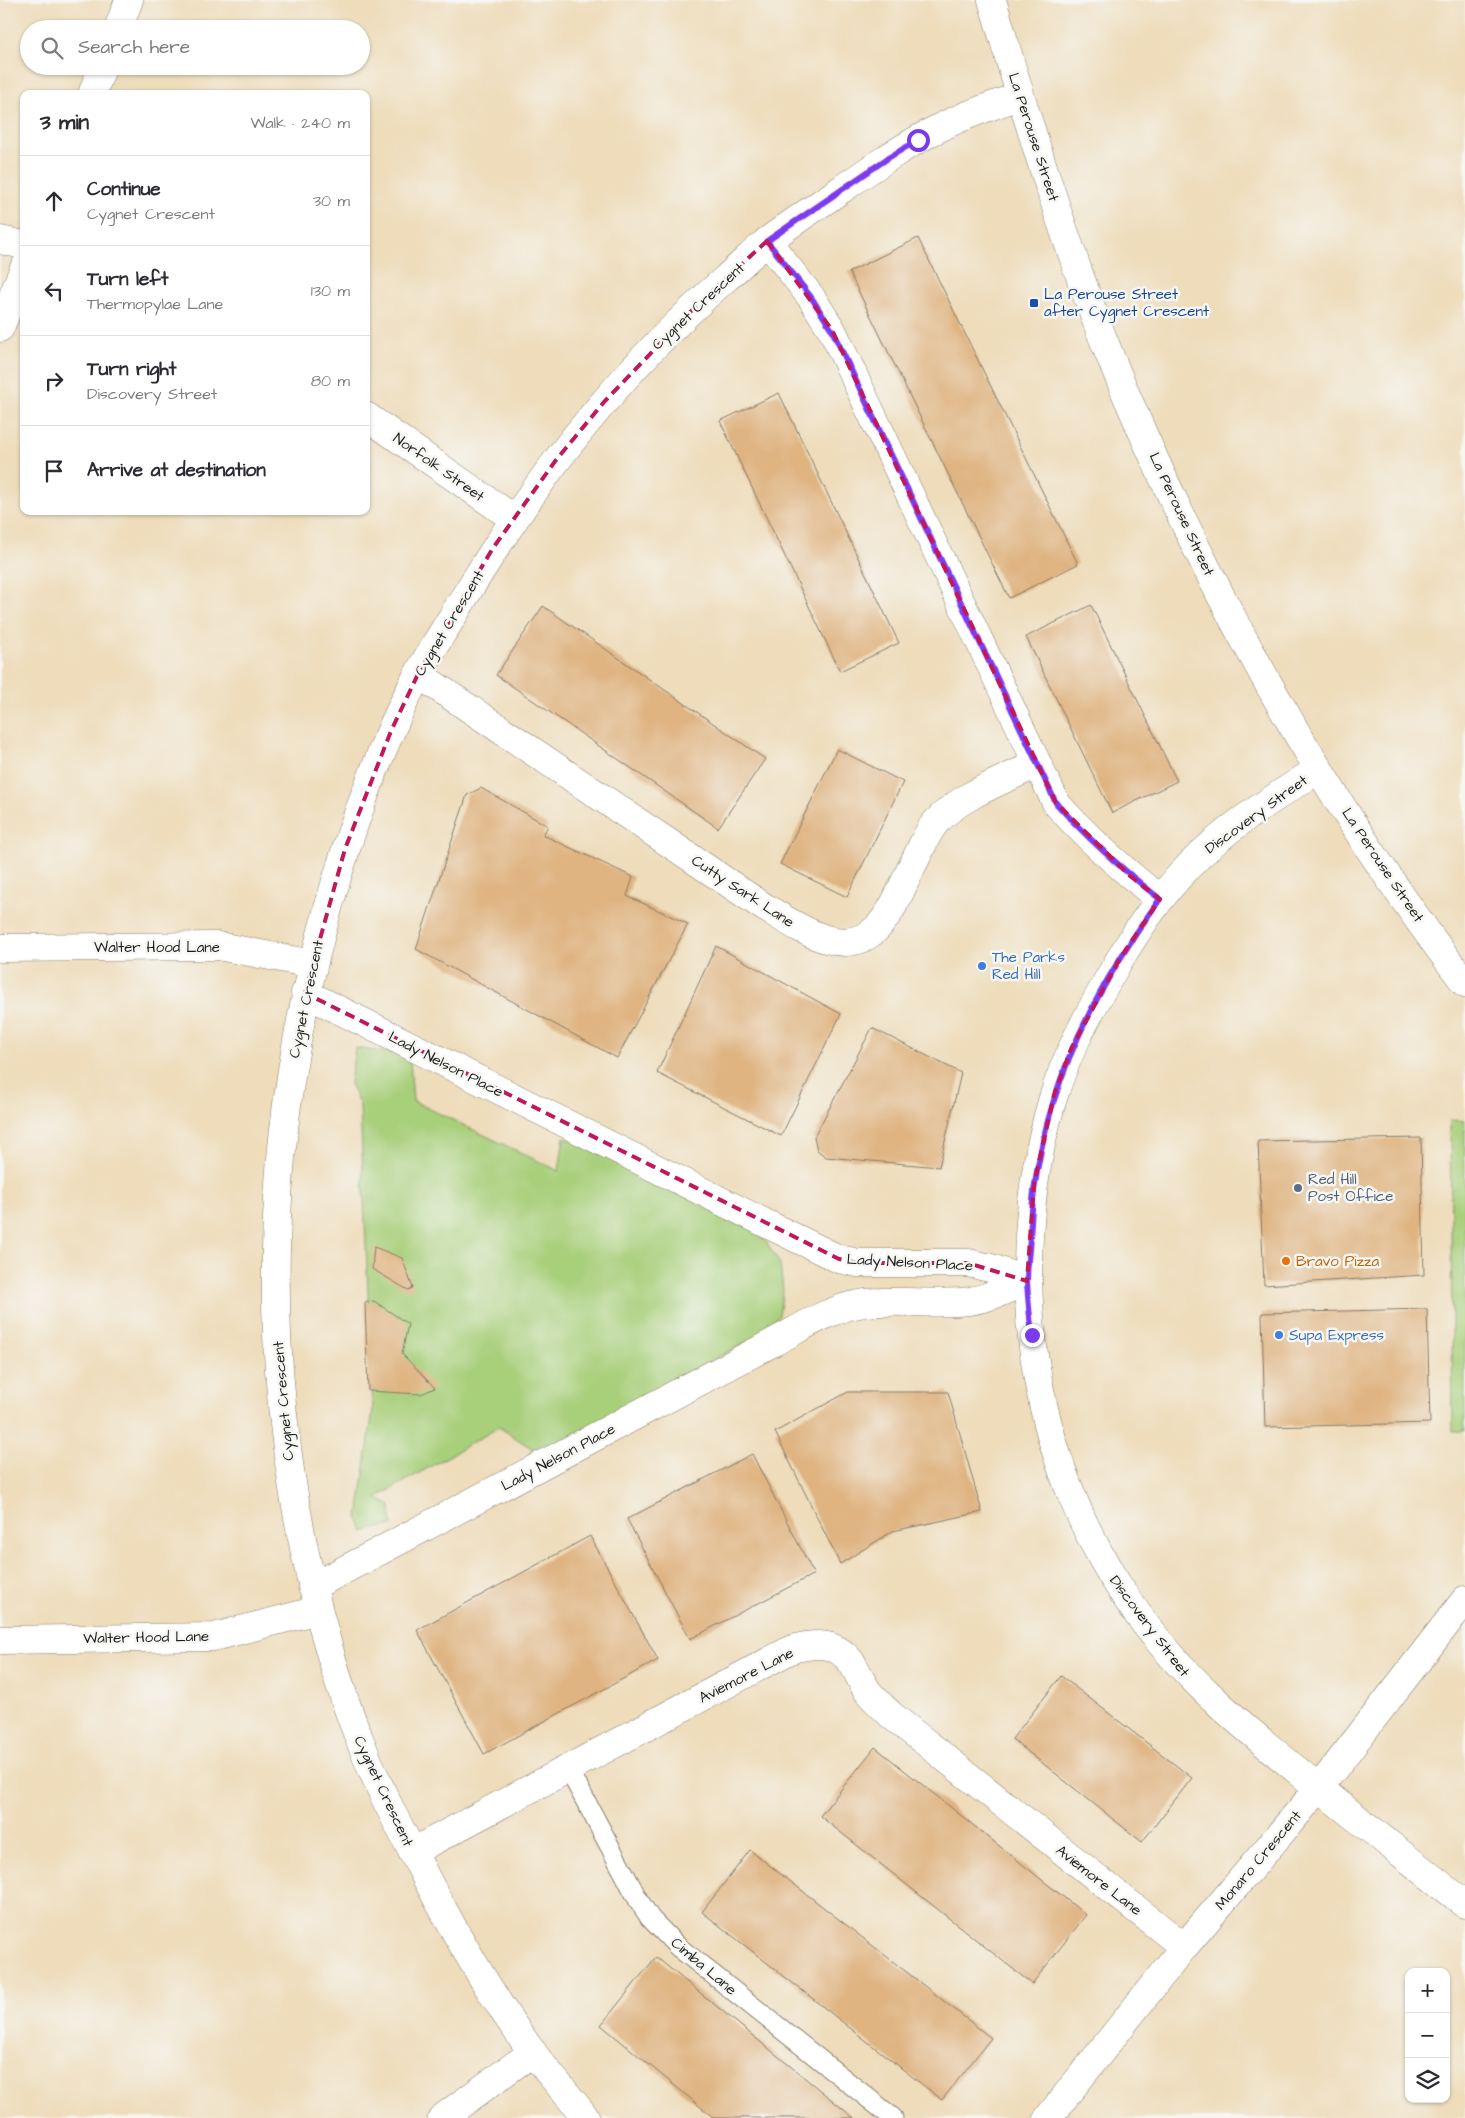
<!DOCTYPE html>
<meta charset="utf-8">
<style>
:root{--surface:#fff;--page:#f7f7f7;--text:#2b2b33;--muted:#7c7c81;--line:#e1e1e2}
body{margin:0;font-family:"Architects Daughter",sans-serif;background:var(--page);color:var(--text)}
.controls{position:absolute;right:15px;bottom:15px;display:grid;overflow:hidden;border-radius:10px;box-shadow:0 1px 4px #0004}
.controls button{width:45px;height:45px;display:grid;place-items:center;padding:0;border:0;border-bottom:1px solid var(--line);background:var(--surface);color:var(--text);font:25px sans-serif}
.stop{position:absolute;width:15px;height:15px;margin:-11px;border:4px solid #7c3aed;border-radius:50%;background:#fff}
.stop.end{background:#7c3aed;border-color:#fff;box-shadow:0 1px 5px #0008}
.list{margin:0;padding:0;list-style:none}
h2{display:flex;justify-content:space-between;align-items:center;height:65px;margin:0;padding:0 20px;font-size:21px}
h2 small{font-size:16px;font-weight:400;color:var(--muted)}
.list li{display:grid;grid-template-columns:32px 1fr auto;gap:15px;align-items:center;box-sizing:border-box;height:90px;padding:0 20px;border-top:1px solid var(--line)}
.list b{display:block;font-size:19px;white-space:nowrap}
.list p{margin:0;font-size:16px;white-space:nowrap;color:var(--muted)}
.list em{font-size:16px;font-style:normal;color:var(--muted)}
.icon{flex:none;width:28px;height:28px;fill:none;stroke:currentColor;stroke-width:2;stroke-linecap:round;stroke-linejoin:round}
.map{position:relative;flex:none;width:1465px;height:2118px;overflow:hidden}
.search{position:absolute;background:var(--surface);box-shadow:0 1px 4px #0004;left:20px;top:20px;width:350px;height:55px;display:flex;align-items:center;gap:12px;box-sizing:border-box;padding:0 18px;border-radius:28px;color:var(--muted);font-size:19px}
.panel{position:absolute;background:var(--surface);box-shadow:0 1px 4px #0004;left:20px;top:90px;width:350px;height:425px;border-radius:10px}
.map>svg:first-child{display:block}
</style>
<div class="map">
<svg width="1465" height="2118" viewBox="0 0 1465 2118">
<rect width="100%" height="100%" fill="#f6f6f2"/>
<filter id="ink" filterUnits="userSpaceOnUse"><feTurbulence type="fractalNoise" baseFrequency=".02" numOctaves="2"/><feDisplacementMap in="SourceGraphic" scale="10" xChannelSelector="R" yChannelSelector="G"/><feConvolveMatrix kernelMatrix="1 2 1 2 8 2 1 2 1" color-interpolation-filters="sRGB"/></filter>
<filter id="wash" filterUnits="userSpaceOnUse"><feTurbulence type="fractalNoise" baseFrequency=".0096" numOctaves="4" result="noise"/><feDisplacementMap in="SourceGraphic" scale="20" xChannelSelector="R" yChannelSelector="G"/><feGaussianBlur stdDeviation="1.12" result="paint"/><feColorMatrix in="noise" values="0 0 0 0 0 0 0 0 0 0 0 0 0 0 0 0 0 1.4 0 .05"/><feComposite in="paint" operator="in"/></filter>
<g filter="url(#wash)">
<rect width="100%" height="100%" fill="#eedcba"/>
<path fill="#a8cf7a" stroke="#62764b" d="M 355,1048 L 398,1054 L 410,1060 L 413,1101 L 559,1171 L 564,1137 L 751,1226 L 767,1243 L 780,1264 L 783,1290 L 779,1315 L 762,1334 L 539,1453 L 499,1427 L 376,1498 L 391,1506 L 392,1525 L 363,1532 L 358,1517 L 373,1409 L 360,1105 L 350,1084 Z
M 1450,1120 L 1465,1121 L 1465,1431 L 1453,1431 Z"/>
<g id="blocks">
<path fill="#dfb481" d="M 918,238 L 1078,564 L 1009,598 L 849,272 Z
M 779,393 L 899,643 L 840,671 L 720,421 Z
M 1091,605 L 1177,781 L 1112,813 L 1026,637 Z
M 543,606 L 765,759 L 718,828 L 496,675 Z
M 837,749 L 903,782 L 847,897 L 780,864 Z
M 481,788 L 548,826 L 543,835 L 633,877 L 627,896 L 688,924 L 617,1058 L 416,949 L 467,795 Z
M 716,946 L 841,1014 L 781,1136 L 657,1073 Z
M 872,1028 L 961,1073 L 939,1167 L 826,1157 L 817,1150 L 814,1137 Z
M 1421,1138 L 1424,1275 L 1264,1285 L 1258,1141 Z
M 374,1247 L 402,1258 L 413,1288 L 408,1290 L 372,1269 Z
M 374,1301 L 408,1324 L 402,1354 L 435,1388 L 421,1394 L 368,1391 L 365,1302 Z
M 1427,1309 L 1430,1423 L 1265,1427 L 1262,1313 Z
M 848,1392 L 948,1392 L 982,1512 L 893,1531 L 840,1564 L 775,1432 Z
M 752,1454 L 814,1574 L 690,1639 L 627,1519 Z
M 590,1536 L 658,1660 L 484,1754 L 417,1630 Z
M 1061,1676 L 1192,1778 L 1142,1842 L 1012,1739 Z
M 875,1747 L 1086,1915 L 1032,1984 L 820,1816 Z
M 750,1850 L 991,2038 L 942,2100 L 702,1912 Z
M 656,1957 L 854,2118 L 714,2118 L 601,2025 Z"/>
</g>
</g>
<g filter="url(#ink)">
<use href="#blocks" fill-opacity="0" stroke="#857c6b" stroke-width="1"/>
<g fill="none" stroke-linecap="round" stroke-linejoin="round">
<g stroke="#857c6b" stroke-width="21">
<path id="service" d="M 568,1768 L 639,1901 L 650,1918 L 677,1946 L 893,2118"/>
</g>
<g stroke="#857c6b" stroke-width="29">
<path id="minor" d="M 118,29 L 129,0
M 92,94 L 103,66
M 0,240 L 24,245
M 767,241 L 811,297 L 832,330 L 1056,803 C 1087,838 1123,870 1160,899
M 0,328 L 24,268
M 366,416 L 513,518
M 418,674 L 764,907 C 796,925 843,962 877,928 C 894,911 903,884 914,862 C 921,850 926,833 936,822 C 963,794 1002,781 1037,764
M 1319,769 C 1274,798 1226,827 1188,867 C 1157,899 1132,937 1110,976 C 1088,1015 1066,1055 1053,1098 C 1000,1276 1032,1476 1145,1624 C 1190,1683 1246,1729 1304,1776 C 1357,1819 1411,1861 1465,1904
M 0,948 L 218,946 L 313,964
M 305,993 L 771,1226 L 839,1259 L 858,1263 L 968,1263 L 995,1269 L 1027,1281
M 312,1587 L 772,1343 C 799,1329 829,1309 859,1304 C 895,1298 933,1306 970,1301 C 990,1298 1008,1289 1027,1281
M 0,1640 L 214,1637 L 318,1610
M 412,1852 L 792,1649 C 816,1643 835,1641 852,1663 C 858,1672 862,1684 869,1693 C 876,1701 884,1708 891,1715 L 1184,1947
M 442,2118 L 533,2052
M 586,2118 C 569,2096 550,2075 533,2053 C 490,1995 454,1932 421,1868 C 398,1825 376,1783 359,1738 C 335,1679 319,1616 305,1553 C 263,1356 266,1153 315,958 C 339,861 371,765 417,676 C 428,655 442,634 454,614 C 494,548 535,485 584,426 C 627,373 674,324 725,279 C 740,266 755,251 770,239 C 793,222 816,207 839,191 C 872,168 905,145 941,127 C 966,114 993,106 1019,96
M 1048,2118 L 1184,1947 L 1319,1788 L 1465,1600"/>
</g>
<g stroke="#857c6b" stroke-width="29">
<path id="tertiary" d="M 992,0 C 1013,73 1035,144 1059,216 C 1075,263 1091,310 1110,356 C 1200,576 1320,794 1465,983"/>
</g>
<use href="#service" stroke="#fff" stroke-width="19"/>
<use href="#minor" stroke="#fff" stroke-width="28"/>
<use href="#tertiary" stroke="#fff" stroke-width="28"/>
</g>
</g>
<g fill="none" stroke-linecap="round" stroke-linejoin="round" filter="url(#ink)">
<path stroke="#7c3aed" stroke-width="6" d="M 918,140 L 888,158 L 767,241 L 811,297 L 832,330 L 1056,803 C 1087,838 1123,870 1160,899 C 1085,1003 1036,1106 1030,1237 C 1029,1252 1027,1267 1027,1282 C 1028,1300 1030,1318 1032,1335"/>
</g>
<path fill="none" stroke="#c2185b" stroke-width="4" stroke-dasharray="10 6" stroke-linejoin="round" d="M 767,241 L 832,330 L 1056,803 L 1130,876 L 1160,899 L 1119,960 L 1071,1049 L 1054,1095 L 1034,1184 L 1027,1281 L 968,1263 L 858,1263 L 839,1259 L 305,993 L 345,849 L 391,731 L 418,674 L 493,548 L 556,460 L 604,402 L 697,305 Z"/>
<rect fill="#1a4fb4" stroke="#f6f6f2" stroke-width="2" x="1029" y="298" width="10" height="10" rx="2.5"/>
<g fill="#3f7fe0" stroke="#f6f6f2" stroke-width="2">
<circle cx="982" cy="966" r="5"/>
<circle cx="1279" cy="1335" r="5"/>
</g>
<circle fill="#5c6f8a" stroke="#f6f6f2" stroke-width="2" cx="1298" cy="1188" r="5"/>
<circle fill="#e8710a" stroke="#f6f6f2" stroke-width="2" cx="1286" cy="1261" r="5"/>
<g text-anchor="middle" stroke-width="5" stroke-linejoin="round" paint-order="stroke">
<g font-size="15" fill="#1c1c1c" stroke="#f6f6f2">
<text transform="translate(1034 137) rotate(72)" y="5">La Perouse Street</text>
<text transform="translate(698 306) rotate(-43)" y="5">Cygnet Crescent</text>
<text transform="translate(439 467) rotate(35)" y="5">Norfolk Street</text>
<text transform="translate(1182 514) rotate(65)" y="5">La Perouse Street</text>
<text transform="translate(449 623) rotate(-59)" y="5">Cygnet Crescent</text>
<text transform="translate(1256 814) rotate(-36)" y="5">Discovery Street</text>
<text transform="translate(1383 865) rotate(56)" y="5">La Perouse Street</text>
<text transform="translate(743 891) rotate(33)" y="5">Cutty Sark Lane</text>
<text x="157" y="952">Walter Hood Lane</text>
<text transform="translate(306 999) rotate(-78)" y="5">Cygnet Crescent</text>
<text transform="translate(446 1064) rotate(27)" y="5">Lady Nelson Place</text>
<text transform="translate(910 1262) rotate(3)" y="5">Lady Nelson Place</text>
<text transform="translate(283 1401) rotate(-95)" y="5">Cygnet Crescent</text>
<text transform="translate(558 1457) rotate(-28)" y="5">Lady Nelson Place</text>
<text transform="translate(1150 1626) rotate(53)" y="5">Discovery Street</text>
<text transform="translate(146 1637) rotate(-1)" y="5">Walter Hood Lane</text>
<text transform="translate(746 1675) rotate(-27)" y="5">Aviemore Lane</text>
<text transform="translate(384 1791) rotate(65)" y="5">Cygnet Crescent</text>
<text transform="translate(1258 1860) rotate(-50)" y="5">Monaro Crescent</text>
<text transform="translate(1099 1880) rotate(38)" y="5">Aviemore Lane</text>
<text transform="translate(704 1966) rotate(40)" y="5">Cimba Lane</text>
</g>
<g font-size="15" fill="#164399" stroke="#f6f6f2" text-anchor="start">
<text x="1044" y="299">La Perouse Street<tspan x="1044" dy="17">after Cygnet Crescent</tspan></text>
</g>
<g font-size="15" fill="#366cbe" stroke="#f6f6f2" text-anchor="start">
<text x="992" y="962">The Parks<tspan x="992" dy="17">Red Hill</tspan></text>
<text x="1289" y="1340">Supa Express</text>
</g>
<g font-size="15" fill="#4e5e75" stroke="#f6f6f2" text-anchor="start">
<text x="1308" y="1184">Red Hill<tspan x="1308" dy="17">Post Office</tspan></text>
</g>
<g font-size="15" fill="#c56008" stroke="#f6f6f2" text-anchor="start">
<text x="1296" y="1266">Bravo Pizza</text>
</g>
</g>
</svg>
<div class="controls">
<button>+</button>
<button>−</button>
<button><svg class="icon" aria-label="layers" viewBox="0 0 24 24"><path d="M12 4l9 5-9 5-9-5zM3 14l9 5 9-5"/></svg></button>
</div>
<div class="stop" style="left:918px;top:140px"></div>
<div class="stop end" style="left:1032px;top:1335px"></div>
<div class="search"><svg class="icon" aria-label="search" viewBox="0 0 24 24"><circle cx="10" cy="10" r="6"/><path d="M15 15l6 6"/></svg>Search here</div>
<section class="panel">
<h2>3 min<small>Walk · 240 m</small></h2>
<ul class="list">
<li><svg class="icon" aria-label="ahead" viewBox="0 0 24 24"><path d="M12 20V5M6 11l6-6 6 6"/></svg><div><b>Continue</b><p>Cygnet Crescent</p></div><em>30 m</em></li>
<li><svg class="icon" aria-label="left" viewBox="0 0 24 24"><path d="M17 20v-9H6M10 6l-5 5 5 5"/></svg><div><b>Turn left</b><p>Thermopylae Lane</p></div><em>130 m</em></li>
<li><svg class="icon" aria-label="right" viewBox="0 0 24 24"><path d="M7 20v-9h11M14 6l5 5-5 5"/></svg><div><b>Turn right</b><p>Discovery Street</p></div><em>80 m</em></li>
<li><svg class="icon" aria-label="arrive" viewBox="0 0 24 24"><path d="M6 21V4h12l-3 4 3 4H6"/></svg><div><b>Arrive at destination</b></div></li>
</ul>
</section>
</div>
